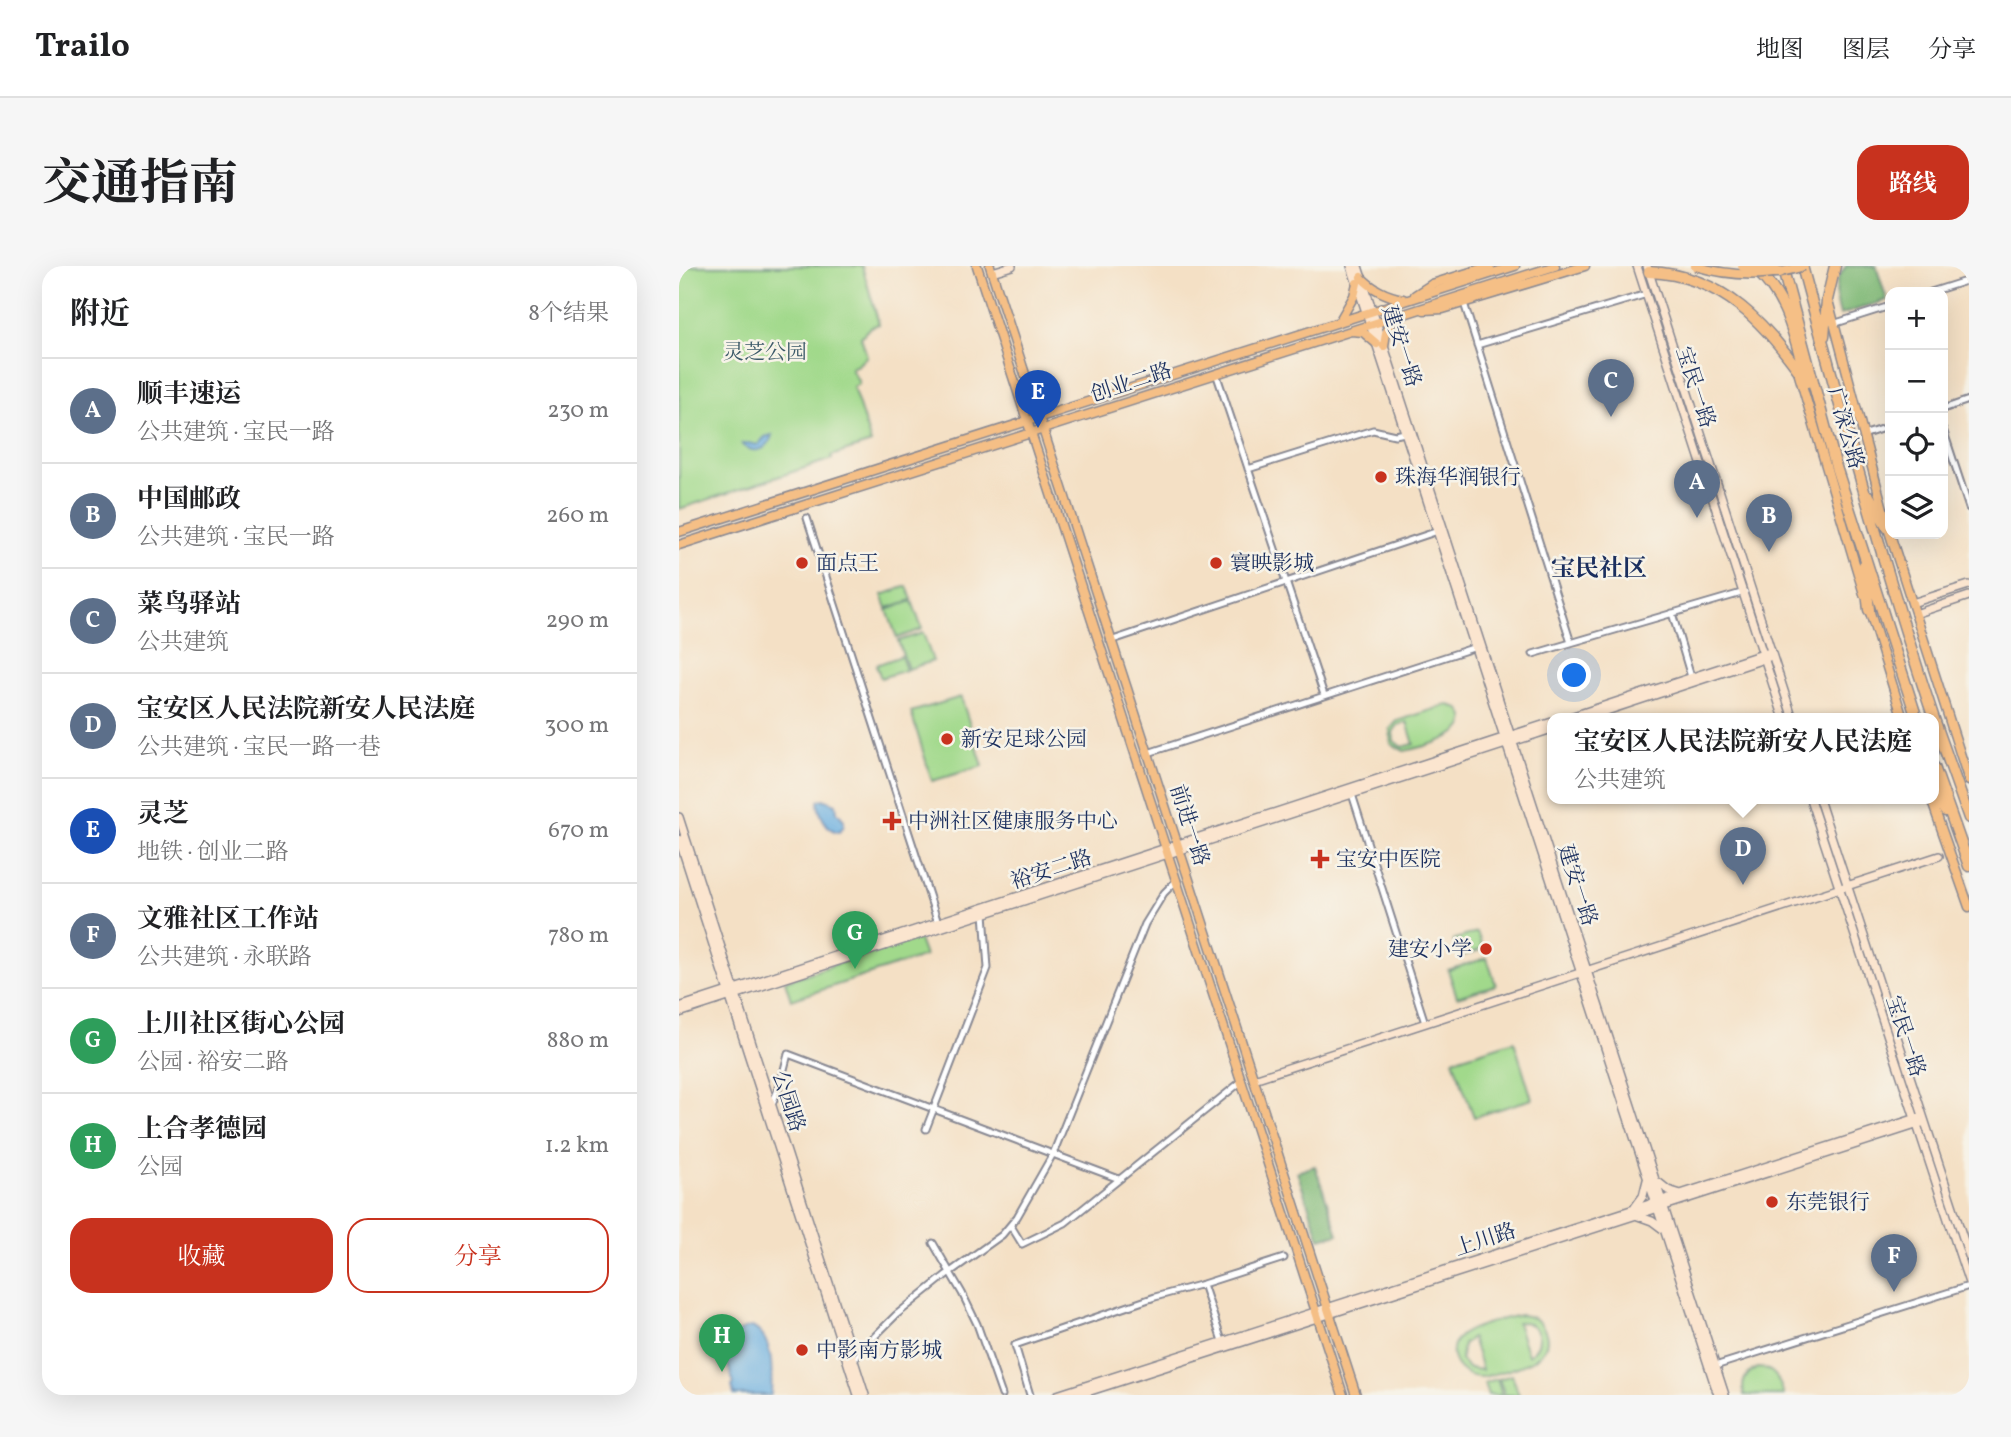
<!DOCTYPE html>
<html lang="zh">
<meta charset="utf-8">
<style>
:root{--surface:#fff;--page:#f6f6f6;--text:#202124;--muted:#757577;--line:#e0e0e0;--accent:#c8321e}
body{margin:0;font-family:Vollkorn,"Noto Serif SC",serif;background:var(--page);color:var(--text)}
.controls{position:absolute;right:21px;top:21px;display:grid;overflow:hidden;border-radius:14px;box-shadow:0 7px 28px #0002}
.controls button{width:63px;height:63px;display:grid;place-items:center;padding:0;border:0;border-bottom:2px solid var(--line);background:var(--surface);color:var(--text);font:35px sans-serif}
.you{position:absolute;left:896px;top:410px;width:24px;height:24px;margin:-18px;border:5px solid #fff;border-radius:50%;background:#1a73e8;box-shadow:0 0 0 10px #1a73e833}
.badge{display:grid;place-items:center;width:46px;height:46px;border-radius:50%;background:var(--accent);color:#fff;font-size:23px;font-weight:700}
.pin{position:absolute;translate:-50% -58px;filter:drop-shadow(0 2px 4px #0008)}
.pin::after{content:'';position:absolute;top:37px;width:24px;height:21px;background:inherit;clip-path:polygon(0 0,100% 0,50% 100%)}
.popup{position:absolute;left:868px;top:447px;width:392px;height:91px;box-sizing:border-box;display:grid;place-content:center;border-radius:14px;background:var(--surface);filter:drop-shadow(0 2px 5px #0005);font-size:23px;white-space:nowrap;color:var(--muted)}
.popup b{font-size:26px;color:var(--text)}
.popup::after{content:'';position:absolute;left:50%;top:100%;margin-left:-14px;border:14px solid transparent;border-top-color:var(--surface)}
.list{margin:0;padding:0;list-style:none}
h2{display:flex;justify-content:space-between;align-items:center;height:91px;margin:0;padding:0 28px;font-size:30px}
h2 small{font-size:23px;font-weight:400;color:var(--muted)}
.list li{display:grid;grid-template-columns:46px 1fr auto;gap:21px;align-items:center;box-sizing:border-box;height:105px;padding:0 28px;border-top:2px solid var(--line)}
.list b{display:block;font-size:26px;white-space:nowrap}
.list p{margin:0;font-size:23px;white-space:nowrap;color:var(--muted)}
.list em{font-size:23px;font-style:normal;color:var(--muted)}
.actions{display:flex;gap:14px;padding:21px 28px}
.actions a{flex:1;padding:16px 0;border:2px solid var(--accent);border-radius:21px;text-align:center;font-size:24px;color:var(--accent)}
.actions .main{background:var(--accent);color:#fff}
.icon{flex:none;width:38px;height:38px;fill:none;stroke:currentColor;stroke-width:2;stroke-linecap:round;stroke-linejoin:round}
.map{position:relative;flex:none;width:1290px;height:1129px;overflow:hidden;border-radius:21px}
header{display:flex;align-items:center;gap:42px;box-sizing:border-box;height:98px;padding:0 35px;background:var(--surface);border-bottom:2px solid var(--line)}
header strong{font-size:33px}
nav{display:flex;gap:38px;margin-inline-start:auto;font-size:24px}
.intro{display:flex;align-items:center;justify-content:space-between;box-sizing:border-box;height:168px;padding:0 42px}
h1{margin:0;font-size:49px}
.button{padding:18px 32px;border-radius:21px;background:var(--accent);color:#fff;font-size:24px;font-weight:700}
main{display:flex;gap:42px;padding:0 42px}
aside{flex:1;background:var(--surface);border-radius:21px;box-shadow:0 7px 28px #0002}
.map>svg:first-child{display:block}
</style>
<header>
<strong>Trailo</strong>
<nav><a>地图</a><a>图层</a><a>分享</a></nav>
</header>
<div class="intro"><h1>交通指南</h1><a class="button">路线</a></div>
<main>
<aside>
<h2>附近<small>8个结果</small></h2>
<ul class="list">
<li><span class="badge" style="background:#5c6f8a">A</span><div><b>顺丰速运</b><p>公共建筑 · 宝民一路</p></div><em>230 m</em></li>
<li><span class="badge" style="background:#5c6f8a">B</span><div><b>中国邮政</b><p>公共建筑 · 宝民一路</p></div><em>260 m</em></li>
<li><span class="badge" style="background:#5c6f8a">C</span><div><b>菜鸟驿站</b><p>公共建筑</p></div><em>290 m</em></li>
<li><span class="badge" style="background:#5c6f8a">D</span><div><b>宝安区人民法院新安人民法庭</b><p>公共建筑 · 宝民一路一巷</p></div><em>300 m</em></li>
<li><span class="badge" style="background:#1a4fb4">E</span><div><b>灵芝</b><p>地铁 · 创业二路</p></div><em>670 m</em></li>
<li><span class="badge" style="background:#5c6f8a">F</span><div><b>文雅社区工作站</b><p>公共建筑 · 永联路</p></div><em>780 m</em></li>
<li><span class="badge" style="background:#2e9e5b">G</span><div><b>上川社区街心公园</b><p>公园 · 裕安二路</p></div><em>880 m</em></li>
<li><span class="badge" style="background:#2e9e5b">H</span><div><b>上合孝德园</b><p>公园</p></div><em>1.2 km</em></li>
</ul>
<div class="actions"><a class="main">收藏</a><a>分享</a></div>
</aside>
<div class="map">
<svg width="1290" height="1129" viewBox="0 0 1290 1129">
<rect width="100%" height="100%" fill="#f7f3e8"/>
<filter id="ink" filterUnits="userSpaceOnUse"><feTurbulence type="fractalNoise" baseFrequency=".0143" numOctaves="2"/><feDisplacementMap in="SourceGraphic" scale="14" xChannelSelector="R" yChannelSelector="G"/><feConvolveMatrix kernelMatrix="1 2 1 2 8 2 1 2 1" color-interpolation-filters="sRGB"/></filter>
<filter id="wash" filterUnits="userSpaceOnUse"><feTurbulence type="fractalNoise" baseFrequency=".00686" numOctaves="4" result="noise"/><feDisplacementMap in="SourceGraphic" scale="28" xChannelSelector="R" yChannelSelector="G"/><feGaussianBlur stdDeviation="1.57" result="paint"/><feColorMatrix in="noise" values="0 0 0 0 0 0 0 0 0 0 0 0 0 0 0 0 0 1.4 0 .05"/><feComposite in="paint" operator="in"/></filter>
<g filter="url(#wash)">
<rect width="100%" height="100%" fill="#f4e0c5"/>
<path fill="#a1d98b" stroke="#5e8474" stroke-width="2" fill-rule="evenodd" d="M 0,0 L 183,0 L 200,58 L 191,61 L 182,71 L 188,90 L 179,99 L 172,102 C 174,109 179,111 180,118 L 174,121 L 192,177 L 152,190 L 153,193 L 0,243 Z
M 228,320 L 233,334 L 208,342 L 203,329 Z
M 233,335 L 243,363 L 218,372 L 208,344 Z
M 244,367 L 254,395 L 229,403 L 219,375 Z
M 222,390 L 227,404 L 202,412 L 197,399 Z
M 282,431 L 304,500 L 253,515 L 232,446 Z
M 768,439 C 776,440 783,442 785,451 C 790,471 740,482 725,485 L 712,478 L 711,463 L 718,455 ZM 728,456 L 735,478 L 723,481 L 715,475 L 714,466 L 719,459 Z
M 798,666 L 804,683 L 780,691 L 774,674 Z
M 239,671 L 246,690 L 112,734 L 106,715 Z
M 808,692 L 817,719 L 778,731 L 769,704 Z
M 835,775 L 853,833 L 795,851 L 774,794 Z
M 841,1049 C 851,1050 859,1052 864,1061 C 883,1094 829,1104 808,1110 C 786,1116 762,1092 780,1071 C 790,1061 827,1052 841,1049 ZM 846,1056 C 863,1062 865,1080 849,1089 L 838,1057 ZM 793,1072 L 803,1103 L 803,1104 L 789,1102 L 782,1093 L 784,1078 Z
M 1079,1102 C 1097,1102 1100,1115 1105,1129 L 1065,1129 C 1062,1116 1066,1107 1079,1102 Z
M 833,1109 L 840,1129 L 826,1129 L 820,1113 Z
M 818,1113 L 823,1129 L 809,1129 L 805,1117 Z"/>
<path fill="#80b977" stroke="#4e746a" stroke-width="2" d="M 1167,0 L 1197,0 L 1208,34 L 1161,49 C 1156,32 1154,15 1167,0 Z
M 636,900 L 659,968 L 641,973 L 618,906 Z"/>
<path fill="#6bafe0" stroke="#436f9f" stroke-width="2" d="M 93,169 C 89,185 75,189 63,178 L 69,177 L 79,179 L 86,171 Z
M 144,533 L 157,538 L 158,546 L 165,554 L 165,560 L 160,566 C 148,566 139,546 139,535 Z
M 73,1061 C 96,1072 93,1107 92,1129 L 55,1129 L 53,1120 L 55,1118 L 49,1099 L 44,1092 C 46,1076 57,1063 73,1061 Z"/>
</g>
<g filter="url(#ink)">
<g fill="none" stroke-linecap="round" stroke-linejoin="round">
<g stroke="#888892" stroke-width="9">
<path id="street" d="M 1252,26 L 1290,14
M 785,37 L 892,377
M 1154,58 L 1211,40
M 798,79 L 968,28
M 537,107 L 645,429
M 1264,143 L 1290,134
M 1264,163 L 1290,242
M 1184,169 L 1211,160
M 569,203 L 694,164 L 716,169 L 726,167
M 128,252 L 259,657
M 993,347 L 1012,411
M 431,375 L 762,264
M 854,388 L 1066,326
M 469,487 L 797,381
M 672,525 L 746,757
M 93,838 L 101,819 L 109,788 L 440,913
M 247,863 L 309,702 L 305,647
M 332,960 L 343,978 L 386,957 L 563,815
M 254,977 L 283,1027 L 298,1058 L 323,1129
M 524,1018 L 544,1078
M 175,1094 L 186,1080 L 217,1049 L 267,1009 L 323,969 L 338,951 L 374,888 L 466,658 L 485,627 L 498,614
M 1036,1100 L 1290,1020
M 351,1129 L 336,1079 L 476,1031 L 524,1018 L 605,992"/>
</g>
<g stroke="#888892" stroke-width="10">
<path id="secondary" d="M 672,0 L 1039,1129
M 679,0 L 1046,1129
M 958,0 L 1105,453
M 968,0 L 1114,453
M 313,6 L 333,0
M 1233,337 L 1290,319
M 1236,348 L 1290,330
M 885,453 L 1087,387
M 903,453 L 1088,392
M 1131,533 L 1290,1017
M 1140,533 L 1290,990
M 0,551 L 186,1129
M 0,573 L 179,1129
M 0,741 L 873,456
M 0,747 L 873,463
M 575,813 L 1260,590
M 979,916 L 989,924 L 1002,928
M 956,941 L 964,930 L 968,914
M 959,950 L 973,955 L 985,964
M 378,1129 L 1244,850
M 399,1129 L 1246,856"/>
</g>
<g stroke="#888892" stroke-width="11">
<path id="primary" d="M 298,0 L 664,1129
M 311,0 L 677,1129
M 682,11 C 693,23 708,30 724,33
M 736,29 L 753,18 L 811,0
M 1150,38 L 1209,262 L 1290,515
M 745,44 L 764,43 L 906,0
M 660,56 L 675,30 L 678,17
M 672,65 L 684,66 L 698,78
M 705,80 L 707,67 L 716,50
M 1120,109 L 1185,328
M 0,266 L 836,0
M 0,279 L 876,0
M 1189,340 L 1224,453
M 1252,533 L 1290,641"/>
</g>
<g stroke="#888892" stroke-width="13">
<path id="highway" d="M 1103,0 L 1157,201 L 1238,453
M 1123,0 C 1164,152 1205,303 1255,453
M 1076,3 C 1109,33 1114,67 1126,107
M 970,6 C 1045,9 1088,59 1128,116
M 1145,70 L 1148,34 L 1156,0
M 1190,230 L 1209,262
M 1185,299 L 1190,344
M 1255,453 L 1290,552
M 1255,501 L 1290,600
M 1255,527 L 1266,545"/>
</g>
<use href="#street" stroke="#fff" stroke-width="5"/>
<use href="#secondary" stroke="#fbe5cf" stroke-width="7"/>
<use href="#primary" stroke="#f5bf86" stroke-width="8"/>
<use href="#highway" stroke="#f5bf86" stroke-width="10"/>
<g stroke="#888892" stroke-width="11" stroke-linecap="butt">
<path id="primary-bridge" d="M 1016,0 C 1053,11 1088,12 1125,0"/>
</g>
<g stroke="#888892" stroke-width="13" stroke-linecap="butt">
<path id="highway-bridge" d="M 1064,0 L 1087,6 L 1101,6"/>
</g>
<use href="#primary-bridge" stroke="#f5bf86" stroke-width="8"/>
<use href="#highway-bridge" stroke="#f5bf86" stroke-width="10"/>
</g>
</g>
<g fill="#c8321e" stroke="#f7f3e8" stroke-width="2.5">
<circle cx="702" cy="211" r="7"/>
<circle cx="123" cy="297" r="7"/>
<circle cx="537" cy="297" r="7"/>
<circle cx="268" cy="473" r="7"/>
<path d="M209.5 544.5h7v7h7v7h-7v7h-7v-7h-7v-7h7z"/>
<path d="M637.5 582.5h7v7h7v7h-7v7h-7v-7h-7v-7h7z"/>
<circle cx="807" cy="683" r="7"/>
<circle cx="1093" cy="936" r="7"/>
<circle cx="123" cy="1084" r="7"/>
</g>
<g text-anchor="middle" stroke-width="5" stroke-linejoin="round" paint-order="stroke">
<g font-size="21" fill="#1b2f5e" stroke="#f7f3e8">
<text transform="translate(723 80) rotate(72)" y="7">建安一路</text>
<text transform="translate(452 116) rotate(-18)" y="7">创业二路</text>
<text transform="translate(1017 121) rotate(72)" y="7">宝民一路</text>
<text transform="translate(1167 162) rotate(74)" y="7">广深公路</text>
<text transform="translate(511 559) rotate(72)" y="7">前进一路</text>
<text transform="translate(372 603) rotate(-18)" y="7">裕安二路</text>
<text transform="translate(899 619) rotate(72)" y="7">建安一路</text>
<text transform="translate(1227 770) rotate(72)" y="7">宝民一路</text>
<text transform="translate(110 835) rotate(72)" y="7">公园路</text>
<text transform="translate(806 973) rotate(-18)" y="7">上川路</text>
</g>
<g font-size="21" fill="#3c5a69" stroke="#f7f3e8">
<text x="86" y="93">灵芝公园</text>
</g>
<g font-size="21" fill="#1b2f5e" stroke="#f7f3e8" text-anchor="start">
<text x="716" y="218">珠海华润银行</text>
<text x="137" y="304">面点王</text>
<text x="551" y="304">寰映影城</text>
<text x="282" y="480">新安足球公园</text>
<text x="229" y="562">中洲社区健康服务中心</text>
<text x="657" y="600">宝安中医院</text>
<text x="793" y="690" text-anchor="end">建安小学</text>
<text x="1107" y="943">东莞银行</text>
<text x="137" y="1091">中影南方影城</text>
</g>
<g font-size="24" font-weight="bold" fill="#1b2f5e" stroke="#f7f3e8">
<text x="920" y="310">宝民社区</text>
</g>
</g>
</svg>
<div class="controls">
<button>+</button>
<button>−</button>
<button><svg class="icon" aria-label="locate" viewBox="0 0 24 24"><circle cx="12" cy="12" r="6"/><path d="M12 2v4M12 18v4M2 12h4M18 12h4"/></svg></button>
<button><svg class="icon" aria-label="layers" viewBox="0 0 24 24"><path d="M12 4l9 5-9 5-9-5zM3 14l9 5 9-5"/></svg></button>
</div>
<div class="you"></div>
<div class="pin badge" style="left:1018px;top:252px;background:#5c6f8a">A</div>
<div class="pin badge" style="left:1090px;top:286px;background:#5c6f8a">B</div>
<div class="pin badge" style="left:932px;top:151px;background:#5c6f8a">C</div>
<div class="pin badge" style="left:1064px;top:619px;background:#5c6f8a">D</div>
<div class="popup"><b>宝安区人民法院新安人民法庭</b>公共建筑</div>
<div class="pin badge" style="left:359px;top:162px;background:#1a4fb4">E</div>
<div class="pin badge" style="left:1215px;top:1026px;background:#5c6f8a">F</div>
<div class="pin badge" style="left:176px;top:703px;background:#2e9e5b">G</div>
<div class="pin badge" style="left:43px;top:1106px;background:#2e9e5b">H</div>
</div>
</main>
